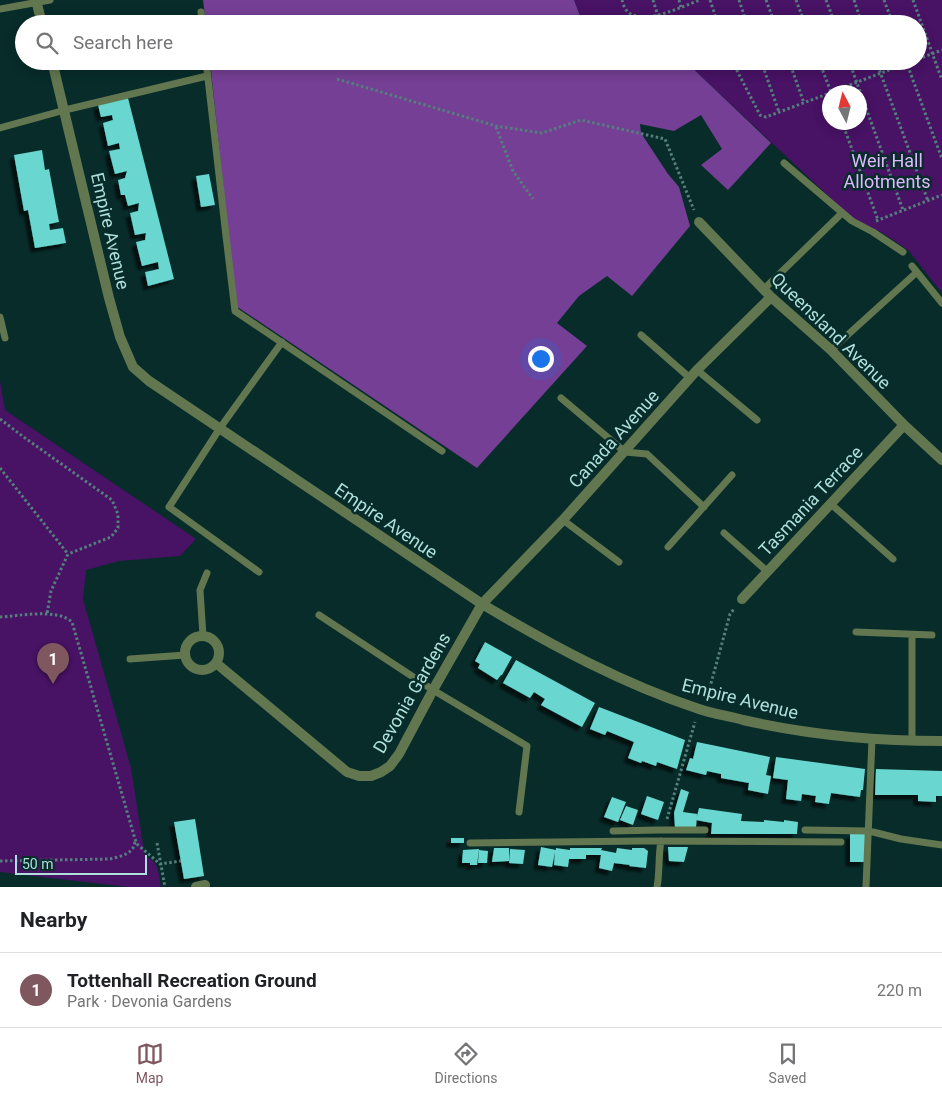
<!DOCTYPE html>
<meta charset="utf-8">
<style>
:root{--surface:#fff;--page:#f2f2f2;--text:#202124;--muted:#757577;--line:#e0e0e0;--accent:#7f575f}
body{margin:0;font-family:Roboto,sans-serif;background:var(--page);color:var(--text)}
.compass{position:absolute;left:822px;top:85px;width:45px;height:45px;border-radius:50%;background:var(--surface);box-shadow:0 2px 12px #0003;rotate:353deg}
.scale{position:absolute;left:15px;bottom:12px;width:132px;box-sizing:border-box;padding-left:5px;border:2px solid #aedfdb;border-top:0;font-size:14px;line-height:18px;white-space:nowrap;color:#aedfdb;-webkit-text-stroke:4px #072c2a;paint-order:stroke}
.you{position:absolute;left:540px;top:358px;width:18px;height:18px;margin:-12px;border:4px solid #fff;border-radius:50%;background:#1a73e8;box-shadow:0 0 0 8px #1a73e833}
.badge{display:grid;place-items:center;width:32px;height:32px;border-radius:50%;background:var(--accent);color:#fff;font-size:16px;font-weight:700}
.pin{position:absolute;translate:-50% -41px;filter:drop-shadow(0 1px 2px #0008)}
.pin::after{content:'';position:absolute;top:26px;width:18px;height:15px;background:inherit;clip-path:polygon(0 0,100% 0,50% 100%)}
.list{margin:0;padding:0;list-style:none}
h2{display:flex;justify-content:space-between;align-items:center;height:65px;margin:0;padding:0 20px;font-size:21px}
h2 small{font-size:16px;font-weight:400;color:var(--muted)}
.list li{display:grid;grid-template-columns:32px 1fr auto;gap:15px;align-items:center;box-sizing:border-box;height:75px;padding:0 20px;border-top:1px solid var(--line)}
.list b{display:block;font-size:19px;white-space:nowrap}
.list p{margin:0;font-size:16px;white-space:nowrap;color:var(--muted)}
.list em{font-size:16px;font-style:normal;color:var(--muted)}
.icon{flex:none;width:28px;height:28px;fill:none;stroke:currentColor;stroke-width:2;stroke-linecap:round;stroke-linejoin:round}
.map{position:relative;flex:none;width:942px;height:887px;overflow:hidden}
.search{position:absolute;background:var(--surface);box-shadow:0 2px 12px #0003;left:15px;right:15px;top:15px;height:55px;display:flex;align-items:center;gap:12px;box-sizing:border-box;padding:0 18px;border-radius:28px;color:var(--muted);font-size:19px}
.sheet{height:140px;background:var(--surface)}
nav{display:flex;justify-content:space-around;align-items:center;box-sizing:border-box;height:70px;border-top:1px solid var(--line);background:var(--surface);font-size:14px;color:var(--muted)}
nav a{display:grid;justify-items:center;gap:2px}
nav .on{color:var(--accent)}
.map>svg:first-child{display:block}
</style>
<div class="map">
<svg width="942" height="887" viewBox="0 0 942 887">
<defs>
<filter id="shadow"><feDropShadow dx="-4.5" dy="4.5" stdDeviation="1" flood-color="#0009"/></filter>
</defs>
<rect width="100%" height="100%" fill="#072c2a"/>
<path fill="#481265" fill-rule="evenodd" d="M 574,0 L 942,0 L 942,293 L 908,250 L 881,232 L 853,219 L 685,61 L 918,61 L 918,24 L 583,24 ZM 830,92 L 860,92 L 860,122 L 830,122 Z
M 0,381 L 5,410 L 196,539 L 180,556 L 119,561 L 86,570 L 83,599 L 131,768 L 145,857 C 159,859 159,876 161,887 L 128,887 L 0,872 Z"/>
<path fill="#743f95" d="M 203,0 L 574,0 L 583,24 L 206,24 Z
M 210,61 L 685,61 L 771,143 L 728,190 L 701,165 L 722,149 L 701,115 L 674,131 L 640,124 L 641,133 L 668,174 L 679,187 L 690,226 L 632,296 L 607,276 L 579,296 L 557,323 L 587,346 L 477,468 L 236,306 Z"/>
<path fill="#69d7d0" filter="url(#shadow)" d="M 128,98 L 174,279 L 148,286 L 145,272 L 159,269 L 158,262 L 142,266 L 136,242 L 145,240 L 146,233 L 135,235 L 130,213 L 138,211 L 139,203 L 128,206 L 125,195 L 121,195 L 118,180 L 125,178 L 127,171 L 115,174 L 109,151 L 120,149 L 119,143 L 108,146 L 103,123 L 113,120 L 112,115 L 101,117 L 98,105 Z
M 42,150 L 45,170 L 49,169 L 59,222 L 49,224 L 50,230 L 63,228 L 66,243 L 35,248 L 28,210 L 24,211 L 14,155 Z
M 209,174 L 215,205 L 201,207 L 196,176 Z
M 485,642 L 512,657 L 502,675 L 501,675 L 497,680 L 478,668 L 480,664 L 475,661 Z
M 516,660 L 595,703 L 582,727 L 541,705 L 545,699 L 534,692 L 530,698 L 503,683 Z
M 599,707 L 685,740 L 677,769 L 657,762 L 656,766 L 642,761 L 641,763 L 628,758 L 634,742 L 607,731 L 605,735 L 590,729 Z
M 697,742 L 770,757 L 766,775 L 771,776 L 768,794 L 748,790 L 749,783 L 721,778 L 721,774 L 707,771 L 706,775 L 686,770 L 690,758 L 693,759 Z
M 776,757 L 865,769 L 863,790 L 861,790 L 860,797 L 831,793 L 829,804 L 815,802 L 816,796 L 802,794 L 801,801 L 786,799 L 788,780 L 773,778 Z
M 876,769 L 942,771 L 942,796 L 936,796 L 936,802 L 918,801 L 918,795 L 875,795 Z
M 681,789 L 689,792 L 683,812 L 697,814 L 696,827 L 675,827 L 674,813 Z
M 647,796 L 664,802 L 658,820 L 641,814 Z
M 612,797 L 626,802 L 618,822 L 604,817 Z
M 626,806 L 638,810 L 633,825 L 620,820 Z
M 699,808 L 742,814 L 741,821 L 764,822 L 764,820 L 784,822 L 784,820 L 798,822 L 797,834 L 711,834 L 712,823 L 696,820 Z
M 195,819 L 204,876 L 184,879 L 174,822 Z
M 850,834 L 865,834 L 865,862 L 850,862 Z
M 451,838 L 464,838 L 464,843 L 451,843 Z
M 541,847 L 556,850 L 556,848 L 570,850 L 570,848 L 602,848 L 601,850 L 616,853 L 617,848 L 632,850 L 632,848 L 644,848 L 648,851 L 646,868 L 629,866 L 630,865 L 614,863 L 612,871 L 599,868 L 601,855 L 586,855 L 586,859 L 569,859 L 568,867 L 554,865 L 555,852 L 552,867 L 538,865 Z
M 668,847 L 688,847 L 684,862 L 669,861 Z
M 494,848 L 509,848 L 509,861 L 492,862 Z
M 479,849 L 477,865 L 470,865 L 470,863 L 462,863 L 463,850 Z
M 510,849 L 525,850 L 523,864 L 509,863 Z
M 479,850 L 488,851 L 487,863 L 478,863 Z"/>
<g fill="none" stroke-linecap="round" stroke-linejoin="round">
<path stroke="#547f7c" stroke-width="3" stroke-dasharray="2.5 2.5" stroke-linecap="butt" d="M 622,0 C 623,3 624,8 627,11 C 642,27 683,6 700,0
M 653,0 L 658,16
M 679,0 L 681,7
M 710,0 L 718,24
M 739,0 L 747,24
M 766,0 L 775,24
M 796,0 L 805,24
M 826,0 L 835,24
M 854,0 L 862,24
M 884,0 L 893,24
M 913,0 L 942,80
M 918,59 L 942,50
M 732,61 L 760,115 L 766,117 L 830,93
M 761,61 L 779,112
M 789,61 L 804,103
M 819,61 L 831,92
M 849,61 L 903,210
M 876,61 L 928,201
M 906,61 L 942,159
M 337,79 L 496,126 L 542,133 L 581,120 L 665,139 L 694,210
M 831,92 L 913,61
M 842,122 L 878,220
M 496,127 L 513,171 L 533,199
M 876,221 L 942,195
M 0,419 L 25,438 L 112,500 L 118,514 L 118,528 L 111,537 L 68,554
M 0,468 L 68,554 L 51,591 L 47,614
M 0,617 C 19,616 57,608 72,622 L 135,839 L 137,844 L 160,864 L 181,861
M 707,698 L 730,614 L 734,609
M 667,819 L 695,722
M 157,843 L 165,887
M 0,861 L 110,859 C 121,856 135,854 135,840"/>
<path stroke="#62764f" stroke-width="7" d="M 0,9 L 50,0
M 201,12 L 203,24
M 206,61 L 226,236 L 235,311 L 442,451
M 0,128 L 65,110 L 207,76
M 784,163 L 852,221 L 873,232 L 903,252
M 912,266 L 942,303
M 764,289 L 842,213
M 0,317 L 5,338
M 641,335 L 690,378
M 831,350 L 917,272
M 697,370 L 757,420
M 561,398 L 625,452 L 647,454 L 704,507
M 831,504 L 893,559
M 563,520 L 619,562
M 724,533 L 768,572
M 668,547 L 732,475
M 259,572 L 169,507 L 220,428 L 282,342
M 319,615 L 433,690 L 527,746 L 519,812
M 856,632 L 932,635
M 203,636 L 200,590 L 207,573
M 130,659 L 185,655
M 912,741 L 912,635
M 805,830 L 869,831 L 901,839 L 942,845
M 613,831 L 658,830 L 705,830
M 470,843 L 645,841 L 841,842
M 657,887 C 660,872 658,857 661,841
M 866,887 L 872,739"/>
<path stroke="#62764f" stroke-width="10" d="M 36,0 L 42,24
M 52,61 L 109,298 L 120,337 L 133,367 L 149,381 L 482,604 C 551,645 623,684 699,709 C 713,714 729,716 743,720 C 809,735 875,741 942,741
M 699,222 L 771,297 L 831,350 L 904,425 L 942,460
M 742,599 L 904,425
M185 653a17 17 0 1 1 34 0a17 17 0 1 1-34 0Z
M 216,663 L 347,772 L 359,776 L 371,776 L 381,772 L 390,766 L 399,754 L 433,690 L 482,604 L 563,520 L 697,370 L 771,297
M 196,887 L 205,885"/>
</g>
<g text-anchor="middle" stroke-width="5" stroke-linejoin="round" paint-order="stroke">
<g font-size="18" fill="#dfb8fd" stroke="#072c2a">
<text x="887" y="167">Weir Hall<tspan x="887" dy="21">Allotments</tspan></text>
</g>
<g font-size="18" fill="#aedfdb" stroke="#072c2a">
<text transform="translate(110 231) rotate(77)" y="6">Empire Avenue</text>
<text transform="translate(831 331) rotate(44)" y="6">Queensland Avenue</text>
<text transform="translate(614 439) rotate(-48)" y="6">Canada Avenue</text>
<text transform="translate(811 501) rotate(-47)" y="6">Tasmania Terrace</text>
<text transform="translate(386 521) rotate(34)" y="6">Empire Avenue</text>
<text transform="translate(412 693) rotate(-60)" y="6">Devonia Gardens</text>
<text transform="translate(740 699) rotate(14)" y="6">Empire Avenue</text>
</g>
</g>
</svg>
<svg class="compass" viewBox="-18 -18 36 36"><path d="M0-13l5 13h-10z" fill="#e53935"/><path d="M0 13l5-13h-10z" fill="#757577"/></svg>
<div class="scale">50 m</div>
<div class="you"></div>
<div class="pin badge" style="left:53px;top:684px">1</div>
<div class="search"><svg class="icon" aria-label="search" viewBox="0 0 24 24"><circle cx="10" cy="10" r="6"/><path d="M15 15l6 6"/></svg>Search here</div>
</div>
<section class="sheet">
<h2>Nearby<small></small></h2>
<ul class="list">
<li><span class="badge">1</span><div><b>Tottenhall Recreation Ground</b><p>Park · Devonia Gardens</p></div><em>220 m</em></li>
</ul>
</section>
<nav>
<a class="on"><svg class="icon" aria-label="map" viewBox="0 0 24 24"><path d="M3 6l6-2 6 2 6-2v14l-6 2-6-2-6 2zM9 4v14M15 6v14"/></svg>Map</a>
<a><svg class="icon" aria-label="directions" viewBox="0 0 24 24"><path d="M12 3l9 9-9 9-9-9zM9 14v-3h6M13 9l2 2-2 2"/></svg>Directions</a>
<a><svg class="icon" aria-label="saved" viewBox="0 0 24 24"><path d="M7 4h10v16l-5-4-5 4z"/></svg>Saved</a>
</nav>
